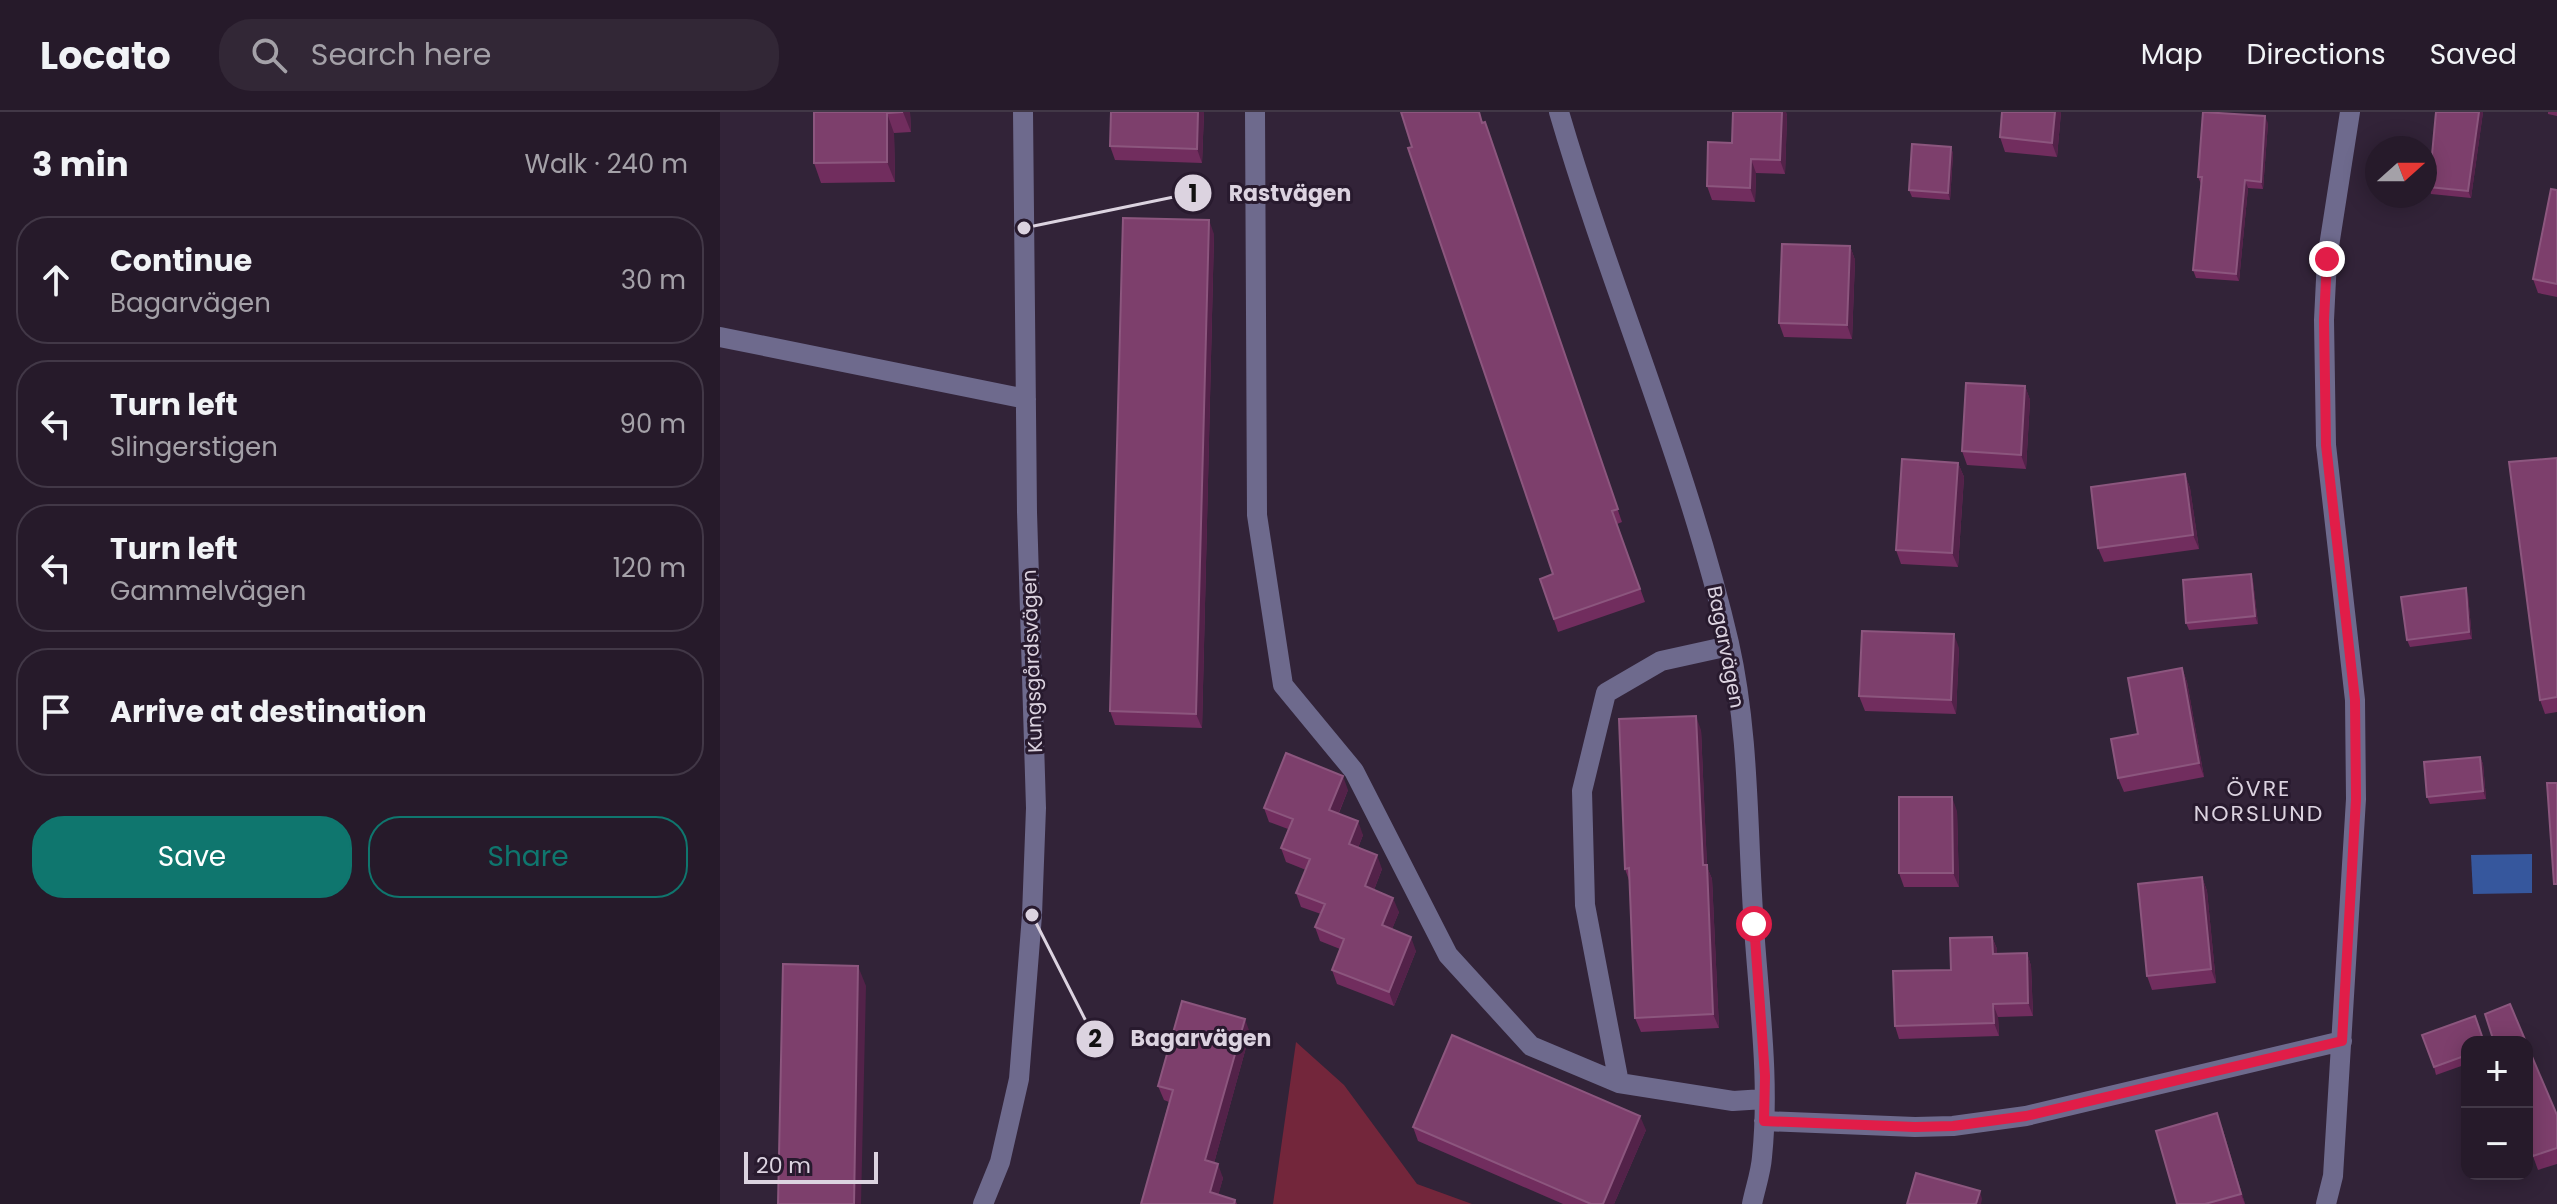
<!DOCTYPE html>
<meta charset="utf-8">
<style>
:root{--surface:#261a2a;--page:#322736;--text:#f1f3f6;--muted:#a4a1a8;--line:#423847;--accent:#0f766e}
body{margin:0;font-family:Poppins,sans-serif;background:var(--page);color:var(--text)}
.controls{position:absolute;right:24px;bottom:24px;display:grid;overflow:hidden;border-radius:16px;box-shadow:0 4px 20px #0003}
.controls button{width:72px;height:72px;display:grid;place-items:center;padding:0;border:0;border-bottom:2px solid var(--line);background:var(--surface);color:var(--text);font:40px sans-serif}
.compass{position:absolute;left:1645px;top:24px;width:72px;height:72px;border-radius:50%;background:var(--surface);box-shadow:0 4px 20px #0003;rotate:69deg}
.scale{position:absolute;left:24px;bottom:20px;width:134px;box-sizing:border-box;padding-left:8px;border:4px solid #dcd3e0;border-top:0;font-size:22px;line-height:28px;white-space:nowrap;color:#dcd3e0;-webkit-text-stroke:6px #281a2e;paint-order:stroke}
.stop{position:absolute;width:24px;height:24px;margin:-18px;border:6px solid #e11d48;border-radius:50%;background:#fff}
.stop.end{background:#e11d48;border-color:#fff;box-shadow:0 2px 8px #0008}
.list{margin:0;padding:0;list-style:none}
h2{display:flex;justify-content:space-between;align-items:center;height:104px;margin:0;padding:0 32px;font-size:34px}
h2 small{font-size:26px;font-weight:400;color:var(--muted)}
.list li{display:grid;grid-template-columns:52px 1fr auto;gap:24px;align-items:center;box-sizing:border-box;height:128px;margin:0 16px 16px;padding:0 16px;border:2px solid var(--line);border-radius:32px}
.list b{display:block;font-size:30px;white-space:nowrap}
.list p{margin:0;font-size:26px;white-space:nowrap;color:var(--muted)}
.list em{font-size:26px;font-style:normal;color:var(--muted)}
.actions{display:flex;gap:16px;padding:24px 32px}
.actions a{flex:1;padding:18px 0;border:2px solid var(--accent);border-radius:32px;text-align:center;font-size:28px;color:var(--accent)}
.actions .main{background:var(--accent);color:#fff}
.icon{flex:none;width:44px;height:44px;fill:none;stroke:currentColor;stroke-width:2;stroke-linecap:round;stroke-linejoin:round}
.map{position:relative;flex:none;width:1837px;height:1092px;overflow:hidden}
header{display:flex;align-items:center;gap:48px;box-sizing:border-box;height:112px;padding:0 40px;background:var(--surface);border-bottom:2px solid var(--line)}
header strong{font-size:38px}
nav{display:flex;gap:44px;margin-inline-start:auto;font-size:28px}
.search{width:560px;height:72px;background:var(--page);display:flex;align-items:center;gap:20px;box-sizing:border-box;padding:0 28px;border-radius:32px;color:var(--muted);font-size:30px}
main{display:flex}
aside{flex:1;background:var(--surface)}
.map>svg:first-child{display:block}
</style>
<header>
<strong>Locato</strong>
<div class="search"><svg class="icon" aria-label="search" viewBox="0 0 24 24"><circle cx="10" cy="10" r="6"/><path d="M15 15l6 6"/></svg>Search here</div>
<nav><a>Map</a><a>Directions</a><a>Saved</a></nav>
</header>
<main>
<aside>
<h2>3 min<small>Walk · 240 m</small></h2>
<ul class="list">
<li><svg class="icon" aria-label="ahead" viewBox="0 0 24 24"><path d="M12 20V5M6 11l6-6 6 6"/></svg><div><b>Continue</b><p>Bagarvägen</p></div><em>30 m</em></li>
<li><svg class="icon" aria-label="left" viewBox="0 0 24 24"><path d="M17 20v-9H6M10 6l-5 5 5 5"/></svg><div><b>Turn left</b><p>Slingerstigen</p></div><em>90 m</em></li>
<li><svg class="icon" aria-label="left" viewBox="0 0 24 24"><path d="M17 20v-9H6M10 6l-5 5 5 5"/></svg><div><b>Turn left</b><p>Gammelvägen</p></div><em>120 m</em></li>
<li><svg class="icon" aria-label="arrive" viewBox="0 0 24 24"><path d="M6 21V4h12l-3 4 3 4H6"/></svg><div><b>Arrive at destination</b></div></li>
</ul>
<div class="actions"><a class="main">Save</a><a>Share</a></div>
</aside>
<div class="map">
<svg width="1837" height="1092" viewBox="0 0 1837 1092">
<rect width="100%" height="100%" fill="#322338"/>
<path fill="#73263b" d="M 576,930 L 624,973 L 697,1072 L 752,1092 L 553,1092 Z"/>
<path fill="#36579d" d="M 1812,742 L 1812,781 L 1753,782 L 1751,743 Z"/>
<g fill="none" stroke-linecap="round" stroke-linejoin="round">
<path stroke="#6e6a8d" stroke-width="20" d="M 535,0 L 537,403 L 563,573 L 634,659 L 728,843 L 811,934 L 899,971 L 1013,989 L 1044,987
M 839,0 C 891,178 967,350 1009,531 C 1030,624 1027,720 1034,815 C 1039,891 1050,968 1042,1045 C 1041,1060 1035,1077 1032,1092
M 0,225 L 306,287
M 899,971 L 865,793 L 862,679 L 886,581 L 941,549 L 1009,534
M 1044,1009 L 1195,1015 L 1233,1014 L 1306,1004 L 1622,929
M 263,1092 L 280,1050 L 299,967 L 312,803 L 316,696 L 307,400 L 303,0
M 1606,1092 L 1613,1064 L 1636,687 L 1635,588 L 1606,333 L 1604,208 L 1607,147 L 1630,0"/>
</g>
<path fill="#712d5e" d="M 94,0 L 190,0 L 191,20 L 174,21 L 175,70 L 101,71 L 94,51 Z
M 484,0 L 482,51 L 395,48 L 390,34 Z
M 1013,0 L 1066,0 L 1067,4 L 1065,62 L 1036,61 L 1035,90 L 992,88 L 987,74 L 1012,31 Z
M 1341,0 L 1337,45 L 1285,40 L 1280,25 Z
M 1716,0 L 1763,0 L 1751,86 L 1711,82 L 1709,75 Z
M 1828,0 L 1837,0 L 1837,4 L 1828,2 Z
M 763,10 L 902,410 L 897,412 L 925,490 L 838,520 L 820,467 L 833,462 L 692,35 Z
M 1548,11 L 1543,77 L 1528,76 L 1519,169 L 1476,166 L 1473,158 L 1481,72 L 1478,65 Z
M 1231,35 L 1233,42 L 1230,88 L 1192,85 L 1189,78 Z
M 1837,78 L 1837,185 L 1818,181 L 1813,167 Z
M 494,122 L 482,616 L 395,613 L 390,599 Z
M 1130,134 L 1135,148 L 1132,227 L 1064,225 L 1059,211 Z
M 1305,274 L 1310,288 L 1306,357 L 1247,353 L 1242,339 Z
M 1837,346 L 1837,600 L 1825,602 L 1820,588 Z
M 1238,351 L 1244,365 L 1238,455 L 1181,452 L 1176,438 Z
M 1465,362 L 1470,376 L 1479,437 L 1384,450 L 1378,436 Z
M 1531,462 L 1533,469 L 1538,512 L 1469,518 L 1466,511 Z
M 1748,483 L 1752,527 L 1690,535 L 1687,528 Z
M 1239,536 L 1236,602 L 1145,599 L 1139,584 Z
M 1462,556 L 1467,570 L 1484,665 L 1404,680 L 1398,666 L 1418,622 Z
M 981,618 L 987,755 L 992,767 L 999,916 L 921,920 L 915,906 L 910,771 L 905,757 Z
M 1760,645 L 1763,652 L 1766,687 L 1710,692 L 1707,685 Z
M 628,678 L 619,701 L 643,723 L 638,736 L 662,757 L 654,778 L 679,800 L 672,817 L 696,839 L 674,894 L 617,872 L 612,858 L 620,837 L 600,829 L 595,815 L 601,802 L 581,795 L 576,781 L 586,758 L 566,750 L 561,736 L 568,717 L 549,710 L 544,696 Z
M 1237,699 L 1239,775 L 1184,775 L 1179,761 Z
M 1482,765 L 1487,779 L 1496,871 L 1432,878 L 1427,864 Z
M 1272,825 L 1277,837 L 1277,842 L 1307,841 L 1311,854 L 1313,904 L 1278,905 L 1279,924 L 1179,927 L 1175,914 L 1231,858 Z
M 530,921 L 494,1051 L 503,1066 L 498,1083 L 515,1088 L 517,1092 L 421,1092 L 449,990 L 444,988 L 438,974 Z
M 1747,930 L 1747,952 L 1716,963 L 1714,955 Z
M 1837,1003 L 1837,1052 L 1818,1058 L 1807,1028 Z
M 693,1015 L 926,1018 L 894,1092 L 843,1092 L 698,1029 Z
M 1502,1015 L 1525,1092 L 1457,1092 Z"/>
<path fill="#532249" d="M 183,0 L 190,0 L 191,20 Z
M 478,0 L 484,0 L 482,51 L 477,37 Z
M 1062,0 L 1066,0 L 1067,4 L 1065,62 L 1060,48 Z
M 1335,0 L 1341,0 L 1337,45 L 1332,31 Z
M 1759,0 L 1763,0 L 1751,86 L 1748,79 Z
M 167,1 L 174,21 L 175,70 L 167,50 Z
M 1545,4 L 1548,11 L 1543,77 L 1541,70 Z
M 1231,35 L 1233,42 L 1230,88 L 1228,81 Z
M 1031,47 L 1036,61 L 1035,90 L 1030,76 Z
M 1525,68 L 1528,76 L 1519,169 L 1516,162 Z
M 489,108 L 494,122 L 482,616 L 476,602 Z
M 1130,134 L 1135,148 L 1132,227 L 1127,213 Z
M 1305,274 L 1310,288 L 1306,357 L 1301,343 Z
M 1238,351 L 1244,365 L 1238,455 L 1232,441 Z
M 1465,362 L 1470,376 L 1479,437 L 1473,423 Z
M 1531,462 L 1533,469 L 1538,512 L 1535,504 Z
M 1746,476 L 1748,483 L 1752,527 L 1749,520 Z
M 1234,522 L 1239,536 L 1236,602 L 1231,588 Z
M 1462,556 L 1467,570 L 1484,665 L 1479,651 Z
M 976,604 L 981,618 L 987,755 L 992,767 L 999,916 L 993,902 L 983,753 Z
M 1760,645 L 1763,652 L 1766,687 L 1763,679 Z
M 623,664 L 628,678 L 614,712 L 609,698 Z
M 1232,685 L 1237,699 L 1239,775 L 1233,761 Z
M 638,709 L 643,723 L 634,746 L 629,732 Z
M 657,743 L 662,757 L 650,788 L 645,774 Z
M 1482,765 L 1487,779 L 1496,871 L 1491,857 Z
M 673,786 L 679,800 L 668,827 L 662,813 Z
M 691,825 L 696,839 L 674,894 L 669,880 Z
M 1272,825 L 1277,837 L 1277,854 L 1273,842 Z
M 1307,841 L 1311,854 L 1313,904 L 1308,891 Z
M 138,854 L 146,874 L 141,1092 L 134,1092 Z
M 1273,892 L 1278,905 L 1279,924 L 1274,911 Z
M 525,907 L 530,921 L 491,1062 L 485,1048 Z
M 1497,1001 L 1502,1015 L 1525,1092 L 1521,1082 Z
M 920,1004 L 926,1018 L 894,1092 L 883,1092 Z
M 498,1052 L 503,1066 L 496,1092 L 490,1080 Z
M 1260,1079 L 1262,1087 L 1261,1092 L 1256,1092 Z"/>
<path fill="#7d3f6c" stroke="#8c567e" stroke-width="2" d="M 94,0 L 183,0 L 167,1 L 167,50 L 94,51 Z
M 391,0 L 478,0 L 477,37 L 390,34 Z
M 681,0 L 759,0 L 762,11 L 765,10 L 898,397 L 892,399 L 920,477 L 834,507 L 820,467 L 833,462 L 688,36 L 692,35 Z
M 1013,0 L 1062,0 L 1060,48 L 1031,47 L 1030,76 L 987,74 L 988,30 L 1012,31 Z
M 1282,0 L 1335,0 L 1332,31 L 1280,25 Z
M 1483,0 L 1545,4 L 1541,70 L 1525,68 L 1516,162 L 1473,158 L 1482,65 L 1478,65 Z
M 1716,0 L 1759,0 L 1748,79 L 1709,75 Z
M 1192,32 L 1231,35 L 1228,81 L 1189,78 Z
M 1831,77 L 1837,78 L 1837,172 L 1813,167 Z
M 403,106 L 489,108 L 476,602 L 390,599 Z
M 1062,132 L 1130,134 L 1127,213 L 1059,211 Z
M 1246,271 L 1305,274 L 1301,343 L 1242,339 Z
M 1837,346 L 1837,585 L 1820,588 L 1789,350 Z
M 1182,347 L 1238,351 L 1232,441 L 1176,438 Z
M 1465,362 L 1473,423 L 1378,436 L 1371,375 Z
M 1531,462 L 1535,504 L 1466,511 L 1463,468 Z
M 1746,476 L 1749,520 L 1687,528 L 1681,485 Z
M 1142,519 L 1234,522 L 1231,588 L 1139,584 Z
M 1462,556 L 1479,651 L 1398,666 L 1391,627 L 1418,622 L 1408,566 Z
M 976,604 L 983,753 L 987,753 L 993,902 L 915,906 L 909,756 L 905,757 L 899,607 Z
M 566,641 L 623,664 L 609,698 L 638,709 L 629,732 L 657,743 L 645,774 L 673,786 L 662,813 L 691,825 L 669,880 L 612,858 L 624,827 L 595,815 L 605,792 L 576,781 L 590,747 L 561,736 L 573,707 L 544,696 Z
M 1760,645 L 1763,679 L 1707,685 L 1704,650 Z
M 1827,671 L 1837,671 L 1837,772 L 1834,772 Z
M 1179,685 L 1232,685 L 1233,761 L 1179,761 Z
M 1482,765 L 1491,857 L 1427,864 L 1418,772 Z
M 1272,825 L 1273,842 L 1307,841 L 1308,891 L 1273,892 L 1274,911 L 1175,914 L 1173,859 L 1231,858 L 1230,826 Z
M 63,852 L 138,854 L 134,1092 L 58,1092 Z
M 462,889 L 525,907 L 485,1048 L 498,1052 L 490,1080 L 515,1088 L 514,1092 L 421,1092 L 453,978 L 438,974 Z
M 1790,892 L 1806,930 L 1774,930 L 1765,902 Z
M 1755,904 L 1764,930 L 1747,930 L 1747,943 L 1714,955 L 1702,923 Z
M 732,923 L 920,1004 L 883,1092 L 871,1092 L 693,1015 Z
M 1807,933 L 1837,1003 L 1837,1036 L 1813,1044 L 1807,1028 Z
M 1497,1001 L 1521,1082 L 1485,1092 L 1457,1092 L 1436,1019 Z
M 1196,1061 L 1260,1079 L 1256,1092 L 1187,1092 Z"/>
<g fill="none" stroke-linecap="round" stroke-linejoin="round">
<path stroke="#e11d48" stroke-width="10" d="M 1034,812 L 1045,964 L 1044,1009 L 1195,1015 L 1233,1014 L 1306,1004 L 1622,929 L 1636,687 L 1635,588 L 1606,333 L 1604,208 L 1607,147"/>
</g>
<g text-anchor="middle" stroke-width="6" stroke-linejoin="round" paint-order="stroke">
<g font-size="20" fill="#dcd3e0" stroke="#281a2e">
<text transform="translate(1006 535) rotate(79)" y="7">Bagarvägen</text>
<text transform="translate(312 549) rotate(-92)" y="7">Kungsgårdsvägen</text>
</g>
<g font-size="22" letter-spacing="2" fill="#dcd3e0" stroke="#281a2e">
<text x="1539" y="684">ÖVRE<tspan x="1539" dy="25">NORSLUND</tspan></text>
</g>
</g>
<path fill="none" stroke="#dcd3e0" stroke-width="3" d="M304 116L473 81M312 803L375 927"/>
<g fill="#dcd3e0" stroke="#281a2e" stroke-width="3">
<circle cx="304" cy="116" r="8"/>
<circle cx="312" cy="803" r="8"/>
<circle cx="473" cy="81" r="20"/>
<circle cx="375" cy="927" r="20"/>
</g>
<g font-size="24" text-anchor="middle" font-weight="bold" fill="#111">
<text x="473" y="90">1</text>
<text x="375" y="935">2</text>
</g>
<g font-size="22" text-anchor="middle" font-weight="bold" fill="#dcd3e0" stroke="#281a2e" stroke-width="6" stroke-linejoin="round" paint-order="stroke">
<text x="570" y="89">Rastvägen</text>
<text x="481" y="934">Bagarvägen</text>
</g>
</svg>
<div class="controls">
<button>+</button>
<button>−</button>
</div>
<svg class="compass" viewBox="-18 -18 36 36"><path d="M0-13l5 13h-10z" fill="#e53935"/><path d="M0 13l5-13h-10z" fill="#a4a1a8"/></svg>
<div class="scale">20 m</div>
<div class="stop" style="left:1034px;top:812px"></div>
<div class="stop end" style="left:1607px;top:147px"></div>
</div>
</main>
